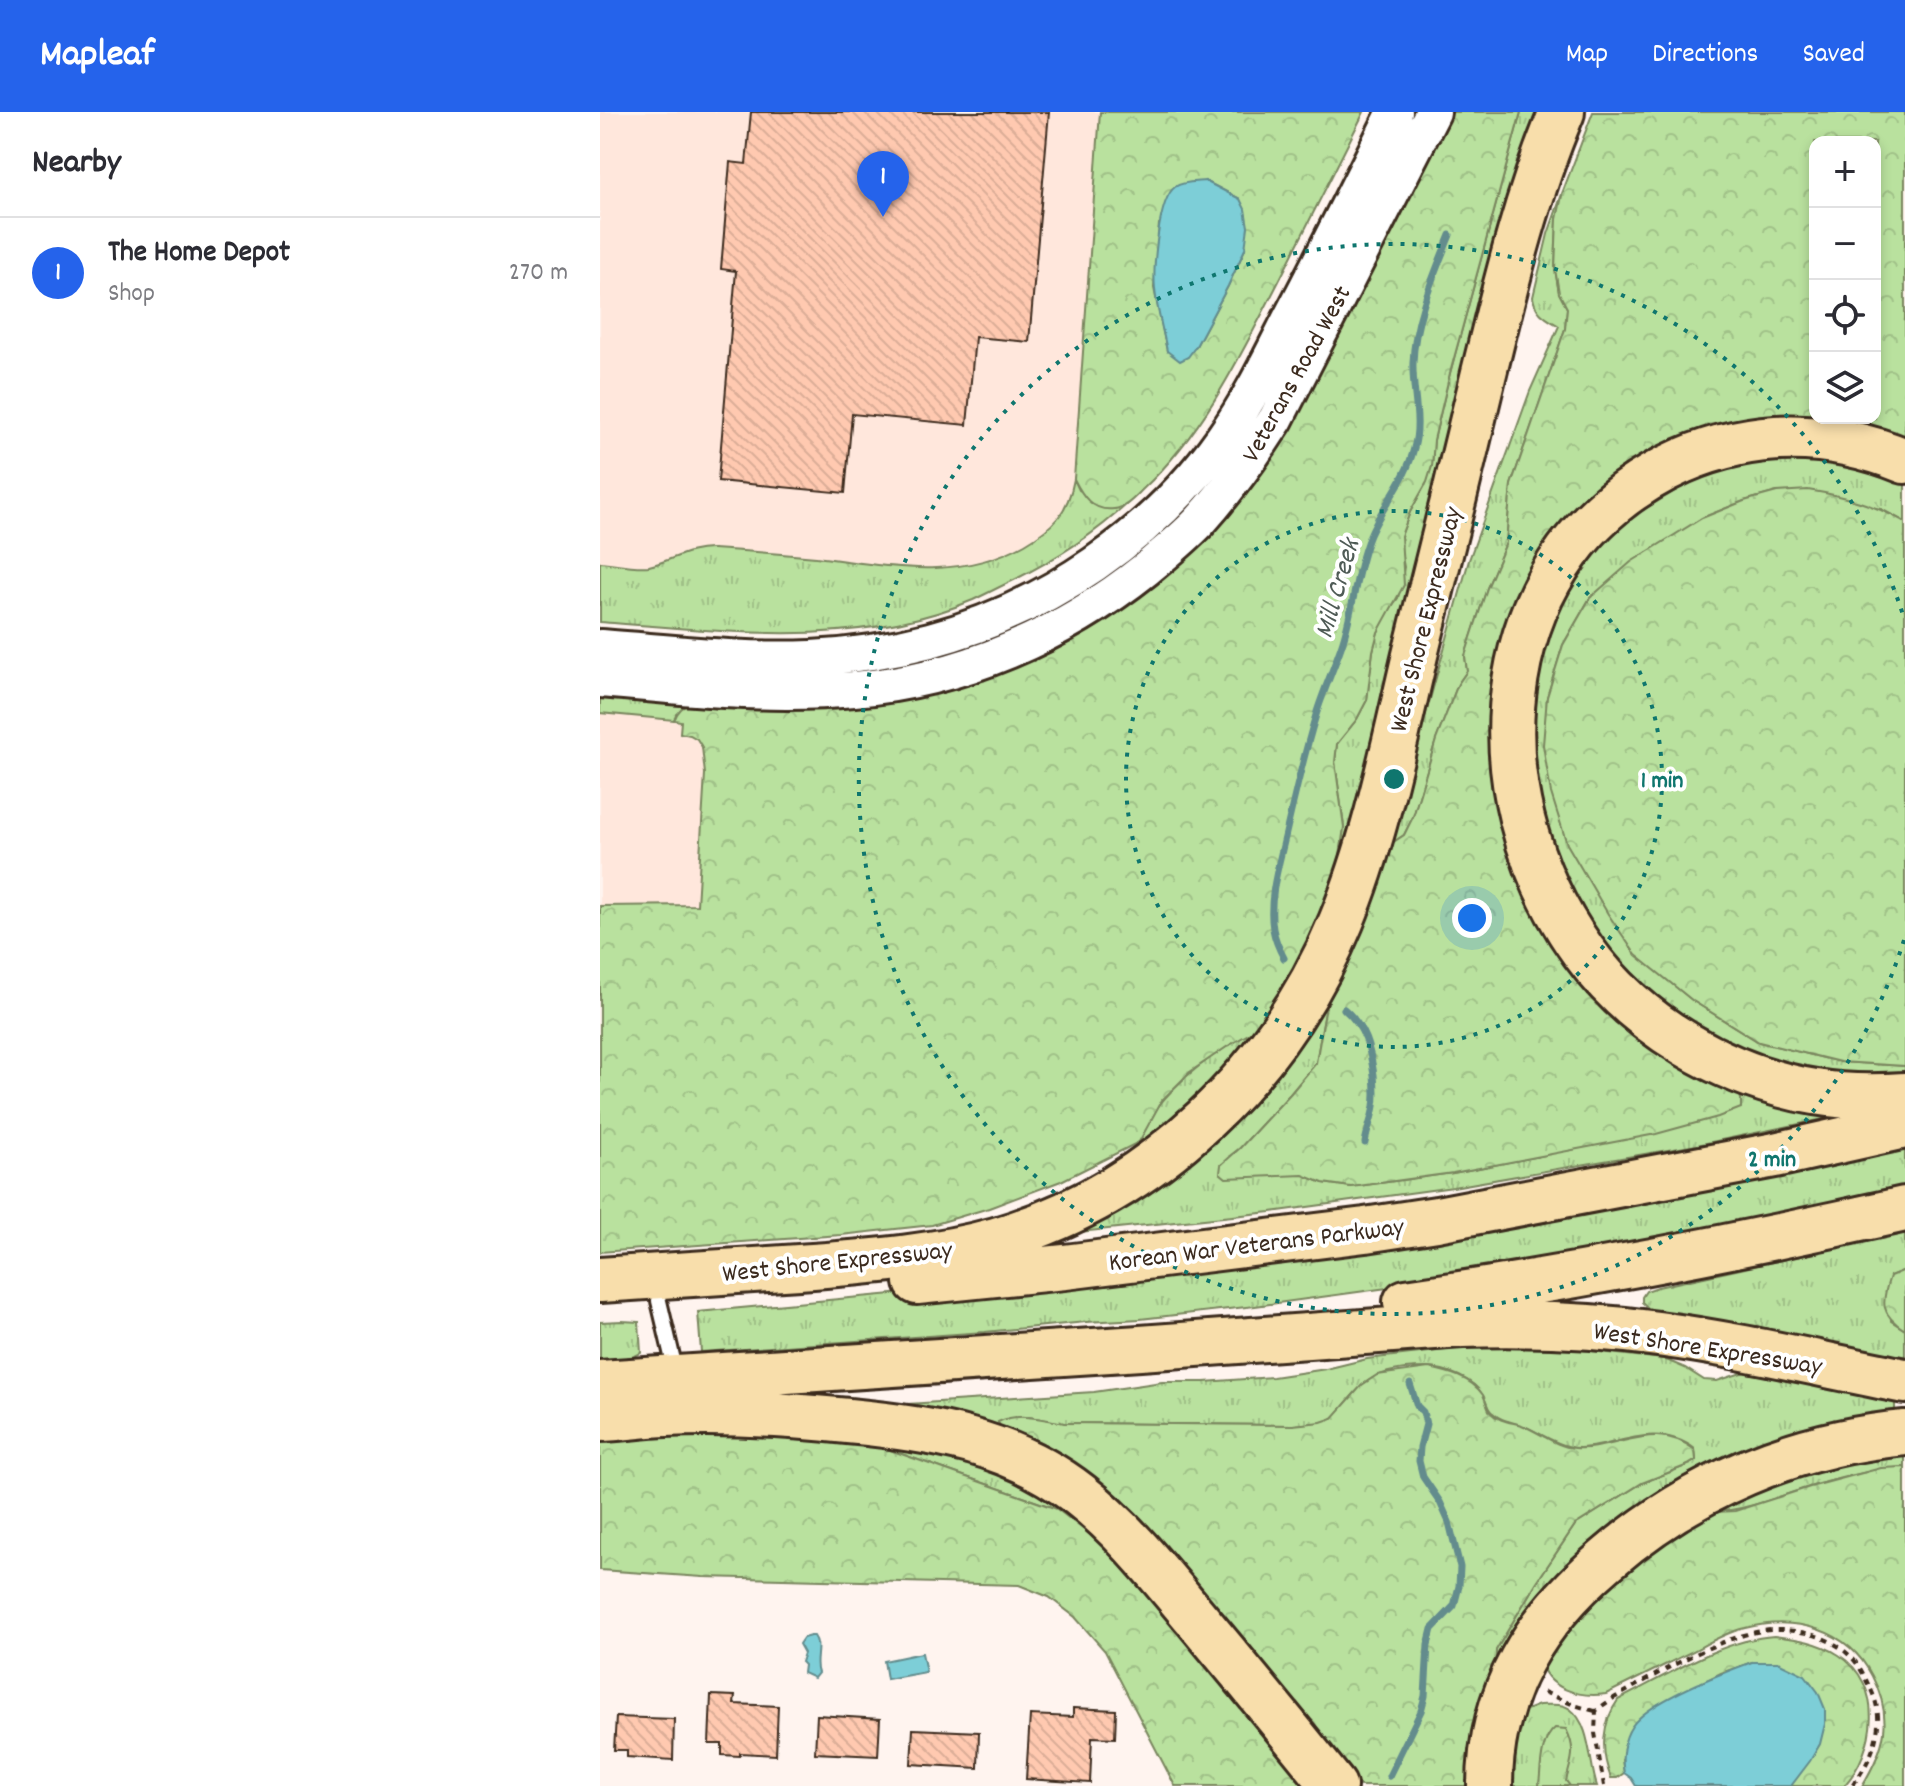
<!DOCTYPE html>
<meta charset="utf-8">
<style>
:root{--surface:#fff;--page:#f7f7f7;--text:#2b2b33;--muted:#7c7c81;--line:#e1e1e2;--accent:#2563eb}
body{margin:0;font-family:Dekko,sans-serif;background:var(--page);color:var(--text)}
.controls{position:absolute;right:24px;top:24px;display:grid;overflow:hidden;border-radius:16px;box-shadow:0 4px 12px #0003}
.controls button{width:72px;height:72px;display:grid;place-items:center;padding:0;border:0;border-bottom:2px solid var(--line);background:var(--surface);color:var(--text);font:40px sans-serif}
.you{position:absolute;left:872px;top:806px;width:28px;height:28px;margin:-20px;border:6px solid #fff;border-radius:50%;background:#1a73e8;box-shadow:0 0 0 12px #1a73e833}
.badge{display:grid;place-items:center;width:52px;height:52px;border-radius:50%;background:var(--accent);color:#fff;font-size:26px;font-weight:700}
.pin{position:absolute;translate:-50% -66px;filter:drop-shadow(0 2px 4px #0008)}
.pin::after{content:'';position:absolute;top:42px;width:28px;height:24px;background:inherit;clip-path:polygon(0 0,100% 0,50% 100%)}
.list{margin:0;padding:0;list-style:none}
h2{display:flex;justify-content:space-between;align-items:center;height:104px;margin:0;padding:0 32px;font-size:34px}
h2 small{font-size:26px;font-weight:400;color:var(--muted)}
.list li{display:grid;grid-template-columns:52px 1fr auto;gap:24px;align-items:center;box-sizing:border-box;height:112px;padding:0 32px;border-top:2px solid var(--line)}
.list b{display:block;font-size:30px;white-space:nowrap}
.list p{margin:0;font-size:26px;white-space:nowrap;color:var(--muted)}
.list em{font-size:26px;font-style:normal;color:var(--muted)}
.icon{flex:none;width:44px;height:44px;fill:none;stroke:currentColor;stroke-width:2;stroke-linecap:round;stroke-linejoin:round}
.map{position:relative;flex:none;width:1305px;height:1674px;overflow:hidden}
header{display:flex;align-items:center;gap:48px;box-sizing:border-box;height:112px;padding:0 40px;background:var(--accent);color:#fff}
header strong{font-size:38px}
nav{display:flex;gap:44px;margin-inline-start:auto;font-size:28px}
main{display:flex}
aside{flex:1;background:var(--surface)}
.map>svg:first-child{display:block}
</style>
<header>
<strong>Mapleaf</strong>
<nav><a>Map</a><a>Directions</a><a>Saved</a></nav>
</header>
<main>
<aside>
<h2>Nearby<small></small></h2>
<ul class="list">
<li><span class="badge">1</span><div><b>The Home Depot</b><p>Shop</p></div><em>270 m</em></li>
</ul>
</aside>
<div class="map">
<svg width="1305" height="1674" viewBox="0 0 1305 1674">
<defs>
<pattern id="grass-tufts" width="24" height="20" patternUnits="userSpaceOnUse" patternTransform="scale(2)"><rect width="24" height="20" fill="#b9e19e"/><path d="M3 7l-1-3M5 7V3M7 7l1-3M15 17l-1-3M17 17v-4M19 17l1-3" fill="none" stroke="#a0c188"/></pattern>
<pattern id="forest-crowns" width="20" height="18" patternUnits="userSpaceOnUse" patternTransform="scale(2)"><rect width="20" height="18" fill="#b9e19e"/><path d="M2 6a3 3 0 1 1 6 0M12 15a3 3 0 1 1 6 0" fill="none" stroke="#a0c188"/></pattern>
<pattern id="building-back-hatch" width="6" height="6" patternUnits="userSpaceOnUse" patternTransform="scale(2)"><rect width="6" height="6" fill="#ffc9b0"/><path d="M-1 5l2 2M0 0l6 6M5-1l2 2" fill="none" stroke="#dbad97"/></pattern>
</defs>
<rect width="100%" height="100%" fill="#fff4ef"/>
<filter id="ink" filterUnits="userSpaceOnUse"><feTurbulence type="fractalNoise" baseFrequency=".0125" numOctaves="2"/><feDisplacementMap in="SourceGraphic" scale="16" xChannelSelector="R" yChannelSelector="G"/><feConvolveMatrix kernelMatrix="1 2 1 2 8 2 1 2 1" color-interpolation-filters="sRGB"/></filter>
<g filter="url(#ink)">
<path fill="#ffe7dc" d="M 0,0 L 500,0 L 474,367 L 471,380 L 463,400 L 455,411 L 440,423 L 419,435 L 387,449 L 361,455 L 312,457 L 212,445 L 113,437 L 93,439 L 47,454 L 0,450 Z
M 0,601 L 81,608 L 90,623 L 97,628 L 102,635 L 105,662 L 97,793 L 0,794 Z"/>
<path fill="url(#grass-tufts)" stroke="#7a865e" stroke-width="2" d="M 921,0 L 949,0 L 734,786 L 744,715 L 735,650 L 737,632 L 757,607 L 767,588 L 773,539 L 778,520 L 786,502 L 798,486 L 804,455 L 801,440 L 801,424 L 810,400 L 826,370 L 832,354 L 834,328 L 850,261 Z
M 963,79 L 957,107 L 955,157 L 959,181 L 967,196 L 965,217 L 911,373 L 906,431 L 887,476 L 865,544 L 867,559 L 858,572 L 836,628 L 813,705 L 804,723 L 789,733 L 869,448 L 930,279 L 959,214 C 946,206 935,201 933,185 L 948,122 Z
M 1206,342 L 1305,366 L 1305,410 L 1281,397 L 1177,380 L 1144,389 L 1102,406 L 990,486 L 963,533 L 947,585 L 1037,843 L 1093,889 L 1159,930 L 1240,950 L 1305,954 L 1305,967 L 1269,971 L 1142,943 L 1041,878 L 984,812 L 942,723 L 926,628 L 943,519 L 1006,420 L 1124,350 Z
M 474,367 L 479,378 L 515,397 L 528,391 C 493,424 454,448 412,469 C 399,475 386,482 373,488 C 255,538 124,519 0,510 L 0,450 C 15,451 34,456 49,454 C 71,449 89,436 113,437 C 146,439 184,442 216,445 C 290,454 357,470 425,432 C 454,415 468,400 474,367 Z
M 0,582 L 92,590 L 76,602 L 74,608 L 0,601 Z
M 728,883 L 716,951 L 691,981 L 640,1036 L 631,1043 L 681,1062 L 704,1063 L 723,1071 L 751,1075 L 853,1061 L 945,1043 L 1138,979 L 1258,1000 L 1097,1033 L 853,1075 L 671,1100 L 470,1121 Z
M 667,911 L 650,937 L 570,1010 L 539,1030 C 546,1015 554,998 565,986 C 593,954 630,931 667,911 Z
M 1305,1030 L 1305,1082 L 853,1167 L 655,1194 L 540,1207 L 486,1210 L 385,1220 L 101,1240 L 98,1200 L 562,1157 Z
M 1305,1121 L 1305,1158 L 1290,1164 L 1291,1209 L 1305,1218 L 1305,1258 L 1063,1202 L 1048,1196 L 1042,1190 L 1042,1185 L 1046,1179 L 1058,1175 Z
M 22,1209 L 39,1210 L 41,1241 L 31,1246 L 0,1249 L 0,1210 Z
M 915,1235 L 963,1236 L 1064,1247 L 1085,1256 L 1104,1268 L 1117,1269 L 1160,1255 L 1295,1289 L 1295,1304 L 1181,1337 L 894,1583 L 896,1538 L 936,1471 L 975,1413 L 1042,1371 L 1088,1353 L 1096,1348 L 1095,1337 C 1067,1316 1038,1324 1007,1332 C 996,1334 982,1338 971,1335 C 952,1331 938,1319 921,1313 C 910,1309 901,1309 893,1301 C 887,1297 888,1292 884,1286 C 875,1267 846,1256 826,1256 C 805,1256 779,1258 763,1273 C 752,1282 744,1295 734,1305 C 725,1313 704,1312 693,1313 L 464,1311 L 429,1305 L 406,1321 L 292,1293 L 494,1280 L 562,1270 L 604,1270 L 673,1265 L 726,1257 L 767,1247 L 855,1237 Z
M 256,1326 L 364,1342 L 449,1379 L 520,1446 L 457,1397 Z
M 1305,1333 L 1305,1355 C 1272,1357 1238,1366 1206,1376 C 1175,1386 1146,1398 1114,1400 L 1125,1382 Z
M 939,1593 C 949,1593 962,1591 970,1597 C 991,1612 989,1652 997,1674 L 970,1674 L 966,1669 L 968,1659 L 944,1636 L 939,1674 L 904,1674 L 921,1600 Z"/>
<path fill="url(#forest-crowns)" stroke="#7a865e" stroke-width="2" fill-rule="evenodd" d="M 500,0 L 764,0 C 736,56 707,113 679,169 C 641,243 605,319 543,377 C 535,385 526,396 514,397 C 492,400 482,383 474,367 ZM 605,69 L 640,87 L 645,137 L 628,174 L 596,234 L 567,239 L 554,176 L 559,112 Z
M 848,0 L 921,0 L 850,261 L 834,328 L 832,354 L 827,370 L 810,400 L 801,424 L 804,473 L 778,520 L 773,539 L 767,588 L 757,607 L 737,632 L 735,650 L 744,715 L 734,786 L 667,911 L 628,934 L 590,960 L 562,988 L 539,1030 L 461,1069 L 389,1096 L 332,1113 L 241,1123 L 0,1140 L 0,794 L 97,793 L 105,662 L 102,635 L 97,627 L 90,623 L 80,621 L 81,609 L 74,608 C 78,598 83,594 92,590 L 307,585 L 578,448 Z
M 993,0 L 1305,0 L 1305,325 L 1275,316 L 1242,314 L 1164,317 L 939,462 L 920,743 L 1138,978 L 1141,987 L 1141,996 L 1118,1005 L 1056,1022 L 853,1061 L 751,1075 L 723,1071 L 703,1063 L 626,1066 L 620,1061 L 621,1053 L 640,1036 L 691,981 L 716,951 L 728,883 L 789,733 L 804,723 L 813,705 L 836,628 L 858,572 L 867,559 L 865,544 L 887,476 L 906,431 L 911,373 L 965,217 L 967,196 L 959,181 L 955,157 L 957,107 L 963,79 ZM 1215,30 L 1275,30 L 1275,306 L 1215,306 Z
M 1208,378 C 1244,384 1273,392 1305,410 L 1305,954 L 1240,950 L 1159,930 L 1093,889 L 1036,843 L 1008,802 L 967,732 L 951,681 L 943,633 L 947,585 L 963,533 L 990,486 L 1031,450 L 1102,406 L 1144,389 L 1177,380 Z
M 1305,1158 L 1305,1218 C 1280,1202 1281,1191 1290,1164 Z
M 829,1256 C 848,1260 871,1265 883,1283 C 886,1288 887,1296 890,1300 C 899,1310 913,1310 924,1314 C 941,1321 956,1335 975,1336 C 1018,1339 1054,1306 1095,1338 L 1096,1348 L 1088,1353 L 1042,1371 L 975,1413 L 936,1471 L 896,1538 L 894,1583 L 878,1674 L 760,1674 L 688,1581 L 562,1441 L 526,1403 L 450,1336 L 436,1328 L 425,1336 C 416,1329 403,1322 398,1310 C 419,1300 442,1307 464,1311 L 693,1313 L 721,1310 L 733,1306 L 762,1273 L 777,1263 Z
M 34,1321 L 256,1326 L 457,1397 L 520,1446 L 716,1674 L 575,1674 L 505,1539 L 475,1505 L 449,1485 L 419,1473 L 103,1465 L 0,1458 L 0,1324 Z
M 1305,1355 L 1305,1674 L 1262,1674 C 1285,1636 1294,1606 1272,1564 C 1248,1517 1195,1503 1145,1516 C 1126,1520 1107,1532 1089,1541 C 1061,1555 1034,1568 1006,1582 C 980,1586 946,1577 940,1548 L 1010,1461 L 1114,1400 L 1135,1399 L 1210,1375 L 1281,1356 Z
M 1174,1524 C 1198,1527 1219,1530 1239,1543 C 1285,1573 1276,1638 1244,1674 L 1191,1674 L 1193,1669 L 1152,1550 L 1121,1561 L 1057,1593 L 1022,1648 L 1024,1661 L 1017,1666 L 1011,1666 C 1000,1639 1002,1611 1018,1588 C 1066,1564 1121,1528 1174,1524 Z
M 955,1616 L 966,1617 C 977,1639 971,1648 966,1669 L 970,1674 L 939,1674 C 941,1656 940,1628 955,1616 Z"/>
<path fill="#7dced7" stroke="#638c8d" stroke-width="2" d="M 605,69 L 640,87 L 645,97 L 648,115 L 645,137 L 628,174 L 596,234 L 588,245 L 580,249 L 567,239 C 563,219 557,198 555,177 C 553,157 558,87 575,75 C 583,69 596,70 605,69 Z
M 210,1524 L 214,1524 C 222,1534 213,1549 218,1561 L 214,1566 L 203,1561 L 204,1553 L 201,1550 L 204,1541 L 199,1532 L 203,1526 Z
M 322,1541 L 326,1560 L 287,1567 L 284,1549 Z
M 1152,1550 L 1178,1550 L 1205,1563 L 1218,1580 L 1225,1597 L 1225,1612 L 1220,1632 L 1210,1649 L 1191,1674 L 1036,1674 L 1031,1666 L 1024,1661 C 1021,1646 1023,1627 1032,1614 C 1050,1588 1122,1561 1152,1550 Z"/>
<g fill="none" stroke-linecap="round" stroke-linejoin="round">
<path stroke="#638c8d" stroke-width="7" d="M 684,846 C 679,837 675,828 673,817 C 668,786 679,752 686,721 C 695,682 704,642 716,603 C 723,580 733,558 741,535 C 754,498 755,459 770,423 C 783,392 806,369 814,336 C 822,308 812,280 813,251 C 814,208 834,163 850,123
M 744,897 C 765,915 770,936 774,963 C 775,974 776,984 774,994 C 772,1007 767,1018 765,1031
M 789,1664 L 821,1599 L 825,1584 L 828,1533 L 832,1517 L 854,1494 L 859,1474 L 860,1455 L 849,1410 L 840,1390 L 823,1365 L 819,1349 L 820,1335 L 826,1312 L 823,1300 L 817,1294 L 810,1272"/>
</g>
<path fill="url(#building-back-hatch)" stroke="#3b2a1e" stroke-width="2" d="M 151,0 L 449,0 L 429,230 L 375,225 L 367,313 L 252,302 L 245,381 L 118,369 L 136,159 L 121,157 L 130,50 L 146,52 Z
M 111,1583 L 135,1584 L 134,1592 L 178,1594 L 176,1643 L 140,1641 L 140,1644 L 122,1643 L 122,1632 L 109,1632 Z
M 473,1596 L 516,1598 L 515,1626 L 492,1625 L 490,1671 L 426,1667 L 430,1603 L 473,1605 Z
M 217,1603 L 280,1607 L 278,1644 L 215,1641 Z
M 16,1605 L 74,1607 L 73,1648 L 27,1645 L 27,1638 L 14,1638 Z
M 313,1617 L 379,1620 L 378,1656 L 311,1652 Z"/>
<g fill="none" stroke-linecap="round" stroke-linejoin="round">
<g stroke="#3b2a1e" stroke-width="20">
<path id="service" d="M 59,1189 L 76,1261"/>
</g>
<g stroke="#3b2a1e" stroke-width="40">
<path id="tertiary" d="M 0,535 C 70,540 141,549 211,546 C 251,544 292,538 330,528 C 445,498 555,423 623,326 C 650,288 670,246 691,205 C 727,137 761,68 795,0
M 0,568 C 84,575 169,585 254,577 C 361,568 462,524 546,457 C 564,442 584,426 600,409 C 629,377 653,343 676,307 L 833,0"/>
</g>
<g stroke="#3b2a1e" stroke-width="50">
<path id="motorway" d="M 1305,349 C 1231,319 1156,317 1082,349 C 886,436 867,678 983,839 C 1036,913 1125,965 1215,980 C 1244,985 1275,985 1305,983
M 0,1168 C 66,1164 133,1159 199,1155 C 265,1150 332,1146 396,1128 C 553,1082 679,960 741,810 C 776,725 794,632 815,543 C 838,450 861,358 883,265 C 905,175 926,85 962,0
M 317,1170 L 465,1155 L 765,1118 L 837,1107 L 1175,1043 L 1305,1014
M 806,1190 C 974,1166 1140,1134 1305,1097
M 0,1271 L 540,1236 L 862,1213 C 928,1211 993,1213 1058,1222 C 1141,1233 1223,1253 1305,1269
M 0,1307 C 22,1306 44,1303 66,1302 C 126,1299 188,1303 248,1309 C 332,1317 411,1329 480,1383 C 524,1417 560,1463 596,1506 C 643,1562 689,1618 734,1674
M 890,1674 C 890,1579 936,1508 1006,1448 C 1090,1375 1194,1331 1305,1321"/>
</g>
<path stroke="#3b2a1e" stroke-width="4" stroke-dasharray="6 6" stroke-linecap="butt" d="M 944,1580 L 974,1593 L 995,1599
M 1004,1674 L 995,1621 L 996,1599 C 1007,1589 1020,1583 1032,1576 C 1069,1555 1132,1519 1173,1518 C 1201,1517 1233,1525 1252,1546 C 1259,1553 1264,1563 1268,1572 C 1275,1584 1279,1598 1278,1613 C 1276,1637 1266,1655 1252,1674"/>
<use href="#service" stroke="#fff" stroke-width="14"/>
<use href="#tertiary" stroke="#fff" stroke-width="34"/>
<use href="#motorway" stroke="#f8deab" stroke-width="44"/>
</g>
</g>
<g fill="none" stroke="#0f766e" stroke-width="4" stroke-dasharray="4 8">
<circle cx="794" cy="667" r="268"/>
<path d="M1304 828A535 535 0 1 1 1304 506"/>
</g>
<g text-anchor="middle" stroke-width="8" stroke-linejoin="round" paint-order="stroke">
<g font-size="26" fill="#3b2a1e" stroke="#fff">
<text transform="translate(695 261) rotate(-61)" y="9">Veterans Road West</text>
<text transform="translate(824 507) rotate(-76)" y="9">West Shore Expressway</text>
<text transform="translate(656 1131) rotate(-7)" y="9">Korean War Veterans Parkway</text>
<text transform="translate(237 1148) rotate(-6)" y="9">West Shore Expressway</text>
<text transform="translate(1108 1235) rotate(9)" y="9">West Shore Expressway</text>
</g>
<g font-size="28" font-style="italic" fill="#4f5b56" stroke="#fff">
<text transform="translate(735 476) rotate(-74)" y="10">Mill Creek</text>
</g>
</g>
<circle cx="794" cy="667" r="12" fill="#0f766e" stroke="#fff" stroke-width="4"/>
<g font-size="24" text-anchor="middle" font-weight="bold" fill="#0f766e" stroke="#fff" stroke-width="8" stroke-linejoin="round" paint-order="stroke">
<text x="1062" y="675">1 min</text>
<text x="1172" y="1054">2 min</text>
</g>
</svg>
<div class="controls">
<button>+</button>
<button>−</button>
<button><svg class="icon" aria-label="locate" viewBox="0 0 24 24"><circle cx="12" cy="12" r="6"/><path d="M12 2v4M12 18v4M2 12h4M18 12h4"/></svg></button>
<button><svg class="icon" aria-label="layers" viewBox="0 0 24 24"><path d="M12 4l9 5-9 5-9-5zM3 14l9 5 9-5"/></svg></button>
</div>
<div class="you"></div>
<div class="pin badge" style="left:283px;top:105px">1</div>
</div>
</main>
